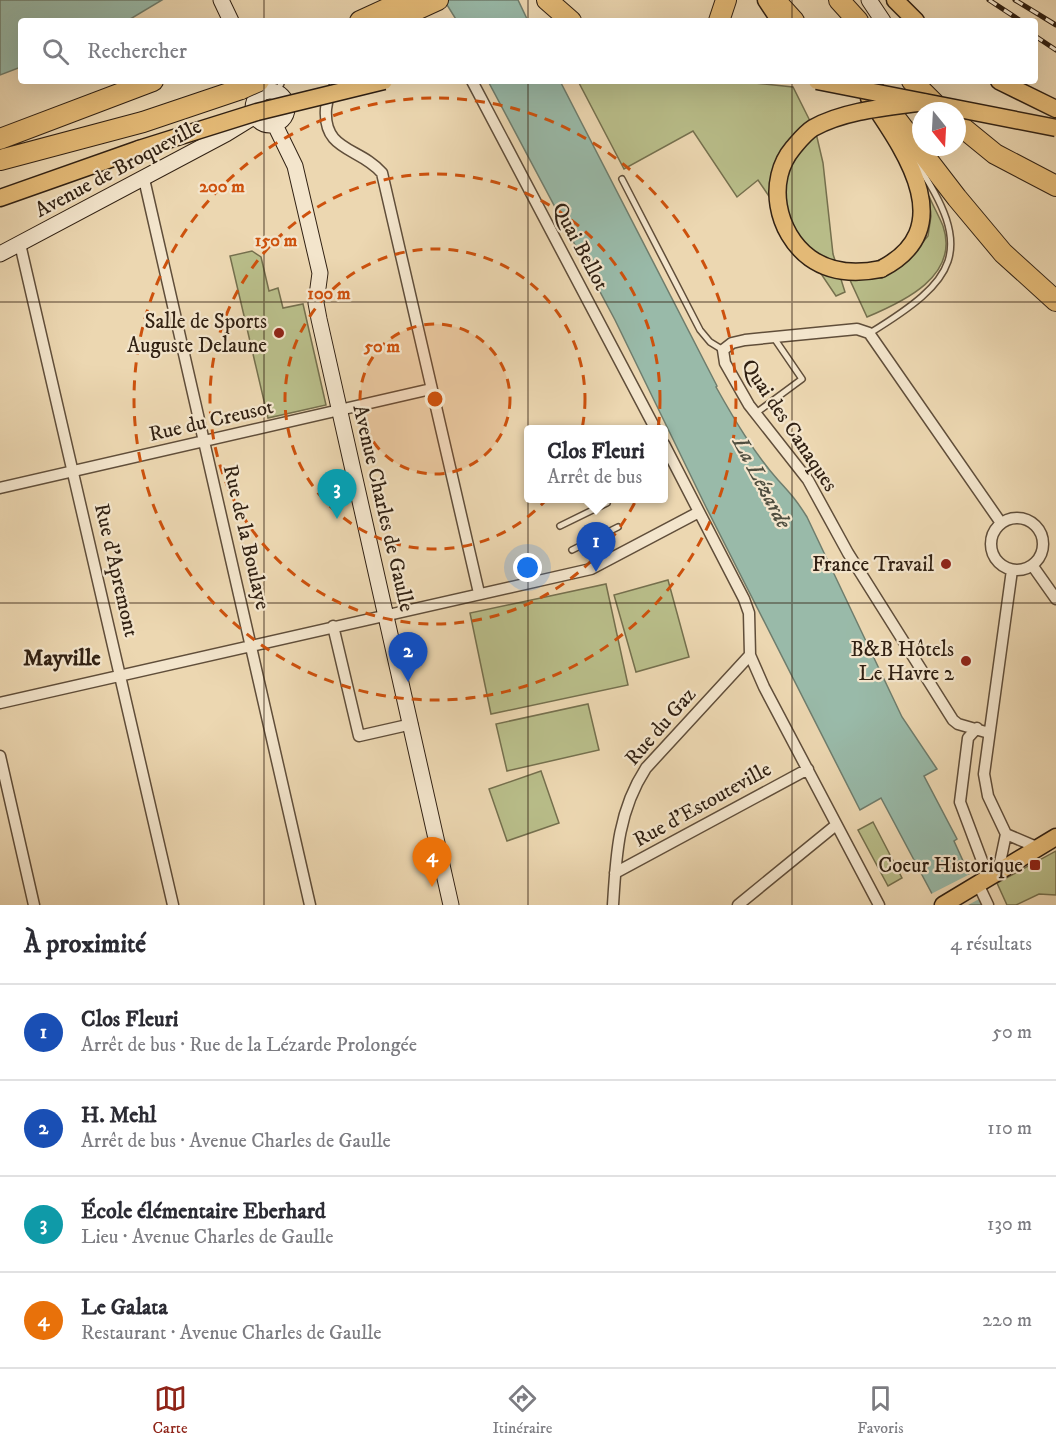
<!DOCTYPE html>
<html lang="fr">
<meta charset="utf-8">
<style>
:root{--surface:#fff;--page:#f2f2f3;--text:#2b2b33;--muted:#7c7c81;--line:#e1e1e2;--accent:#8f2418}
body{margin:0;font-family:"IM FELL DW Pica",serif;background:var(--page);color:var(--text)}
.compass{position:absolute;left:912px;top:102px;width:54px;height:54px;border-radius:50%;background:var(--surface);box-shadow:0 6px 24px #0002;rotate:162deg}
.you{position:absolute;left:528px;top:568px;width:21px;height:21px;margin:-15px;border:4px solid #fff;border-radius:50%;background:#1a73e8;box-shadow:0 0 0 9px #1a73e833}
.badge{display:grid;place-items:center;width:39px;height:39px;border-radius:50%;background:var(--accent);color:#fff;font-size:20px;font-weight:700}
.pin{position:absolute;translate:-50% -50px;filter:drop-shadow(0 2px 3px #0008)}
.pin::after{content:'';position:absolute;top:32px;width:21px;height:18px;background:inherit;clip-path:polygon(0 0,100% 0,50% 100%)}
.popup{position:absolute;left:524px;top:425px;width:144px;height:78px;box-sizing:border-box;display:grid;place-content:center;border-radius:6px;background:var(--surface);filter:drop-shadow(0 2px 4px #0005);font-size:20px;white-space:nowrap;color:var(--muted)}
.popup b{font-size:22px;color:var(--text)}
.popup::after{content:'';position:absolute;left:50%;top:100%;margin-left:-12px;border:12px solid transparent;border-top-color:var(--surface)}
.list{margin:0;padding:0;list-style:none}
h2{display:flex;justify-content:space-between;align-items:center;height:78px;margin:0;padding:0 24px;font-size:26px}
h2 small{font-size:20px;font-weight:400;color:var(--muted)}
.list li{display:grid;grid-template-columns:39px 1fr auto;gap:18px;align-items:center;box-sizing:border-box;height:96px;padding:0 24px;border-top:2px solid var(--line)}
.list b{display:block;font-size:22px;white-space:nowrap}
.list p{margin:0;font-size:20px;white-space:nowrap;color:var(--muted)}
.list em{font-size:20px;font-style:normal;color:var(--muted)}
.icon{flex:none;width:33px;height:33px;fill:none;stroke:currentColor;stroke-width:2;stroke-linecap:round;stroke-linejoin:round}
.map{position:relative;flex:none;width:1056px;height:905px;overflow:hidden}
.search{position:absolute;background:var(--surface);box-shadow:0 6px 24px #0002;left:18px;right:18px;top:18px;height:66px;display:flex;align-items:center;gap:15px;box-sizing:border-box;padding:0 21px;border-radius:6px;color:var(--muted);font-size:22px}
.sheet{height:462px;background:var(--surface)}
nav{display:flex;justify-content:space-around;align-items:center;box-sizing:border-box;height:84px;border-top:2px solid var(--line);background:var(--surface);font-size:16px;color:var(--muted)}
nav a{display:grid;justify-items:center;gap:3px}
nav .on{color:var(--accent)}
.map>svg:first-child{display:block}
</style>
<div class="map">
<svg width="1056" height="905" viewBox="0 0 1056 905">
<rect width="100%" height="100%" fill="#ecd7b1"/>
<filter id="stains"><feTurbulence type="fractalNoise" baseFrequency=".00333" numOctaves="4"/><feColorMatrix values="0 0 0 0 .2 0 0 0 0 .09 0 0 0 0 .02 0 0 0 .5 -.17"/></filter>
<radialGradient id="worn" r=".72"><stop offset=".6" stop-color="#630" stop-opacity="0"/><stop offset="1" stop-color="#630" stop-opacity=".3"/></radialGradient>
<path fill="#b9be8a" stroke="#75704e" stroke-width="1.5" d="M 578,81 L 736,81 L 793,87 L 816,133 L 823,163 L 833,254 L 845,292 L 836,296 L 758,180 L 737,197 L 693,131 L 624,169 Z
M 929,196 C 933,206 939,216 943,226 C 960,276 903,302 867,317 L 850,280 L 884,275 L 906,262 L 928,236 L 931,216 Z
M 252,251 L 261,257 L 269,291 L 278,288 L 283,308 L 303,304 L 326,405 L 268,418 L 230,256 Z
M 668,580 L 689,657 L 636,672 L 614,595 Z
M 606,584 L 628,685 L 491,714 L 470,613 Z
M 588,704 L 599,750 L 507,771 L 496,724 Z
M 541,771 L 559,823 L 507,841 L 489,789 Z
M 873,822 L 902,878 L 888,886 L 858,830 Z
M 1056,851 L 1056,895 L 1039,894 L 1016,905 L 1007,905 L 997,883 Z"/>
<path fill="#99baa9" stroke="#6f7d6d" stroke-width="1.5" d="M 0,0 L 162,0 L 127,21 L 21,21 L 21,67 L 0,75 Z
M 444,0 L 518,0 L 528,21 L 457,21 Z
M 488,81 L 560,81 L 717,386 L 716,387 C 734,419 754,453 778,480 C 791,494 797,501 807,517 L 902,717 L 937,769 L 924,776 L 957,839 L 954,841 L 983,905 L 938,905 L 881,798 L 860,810 L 706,507 L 615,320 Z"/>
<path fill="#ecd7b1" d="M 972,873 L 983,897 L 968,905 L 934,905 L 929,895 Z"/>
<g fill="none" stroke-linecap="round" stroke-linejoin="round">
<g stroke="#604e3a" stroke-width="8">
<path id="lane" d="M 277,93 L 282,81
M 622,179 L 700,330 L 710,342 L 723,350
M 870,333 C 956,280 977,252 915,161
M 756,413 L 802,379 L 774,338
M 560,526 L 607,503
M 572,550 L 618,527"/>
</g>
<g stroke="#604e3a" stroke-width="13">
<path id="street" d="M 342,81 C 332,87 327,98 326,109 C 323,152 360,147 382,173 L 479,593
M 472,81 L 656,430
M 144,179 L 310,905
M 20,244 L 173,905
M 664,444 L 744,599 L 749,613 L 750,655 L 764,687 L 879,905
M 0,488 L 431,389
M991 544a26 26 0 1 1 52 0a26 26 0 1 1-52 0Z
M 1032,565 L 1056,599
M 333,626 L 359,736 L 412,724
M 0,703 L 591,569 L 699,512
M 977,728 L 968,738 L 960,802 L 984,866
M 989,733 L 958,724 L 953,720 L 848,553 L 808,480 L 749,405 L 725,363 L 723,350 L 732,343 L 745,340 L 857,329 L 869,333 L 1001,523
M 0,756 L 34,905
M 1006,834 L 1039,848
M 998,872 L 1006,834 L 988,796 L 984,774 L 1012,570
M 615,873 L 808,769
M 979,886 L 988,905
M 613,905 C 616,855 618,811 646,768 L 750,655
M 738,905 L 836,825"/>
</g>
<g stroke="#312113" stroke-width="17">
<path id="secondary" d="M 221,0 L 231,21
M 869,0 L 883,21
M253 108a17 17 0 1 1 34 0a17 17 0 1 1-34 0Z
M 275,125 L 295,166 L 320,273 L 316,303 L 319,319 L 451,905
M 0,254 L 226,134 L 255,116"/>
</g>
<g stroke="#312113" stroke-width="19">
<path id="primary" d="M 766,0 L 780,21
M 895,0 L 916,21
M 999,81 L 1056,109
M 869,98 C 904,150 961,228 881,269
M 0,198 L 139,149
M 943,905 L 1056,837"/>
</g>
<g stroke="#312113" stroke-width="22">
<path id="highway" d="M 547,0 L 571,21
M 775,0 L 794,21
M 839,0 L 858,21
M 360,21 L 406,0
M 392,21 L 438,0
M 719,21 L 726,0
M 867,81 L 957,198 L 1003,253 L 1056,301
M 912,81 L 942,111
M 957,123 L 995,154 L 1056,186
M 0,139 L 153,81
M 0,160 L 143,122 L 241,89"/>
</g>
<use href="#lane" stroke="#f3e5cc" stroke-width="5"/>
<use href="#street" stroke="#f3e5cc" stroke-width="10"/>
<use href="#secondary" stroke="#f3e5cc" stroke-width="15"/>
<use href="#primary" stroke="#e6bc78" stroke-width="16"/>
<use href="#highway" stroke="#e6bc78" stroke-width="20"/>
<g stroke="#312113" stroke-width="5">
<path id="rail" d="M 989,0 L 1021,21
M 1015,0 L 1056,25
M 1035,36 L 1056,50"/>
</g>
<use href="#rail" stroke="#f3e5cc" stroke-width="3" stroke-dasharray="9" stroke-linecap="butt"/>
<g stroke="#312113" stroke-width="19" stroke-linecap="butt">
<path id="primary-bridge" d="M 817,81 L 1056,128
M 139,149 L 257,112 L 384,81
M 881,269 C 857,274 831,273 810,258 C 776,233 766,180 793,148 C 799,141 805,133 813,128 C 845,110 889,107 925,102"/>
</g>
<g stroke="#312113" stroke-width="22" stroke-linecap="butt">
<path id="highway-bridge" d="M 241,89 L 259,81"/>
</g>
<use href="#primary-bridge" stroke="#e6bc78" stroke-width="16"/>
<use href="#highway-bridge" stroke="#e6bc78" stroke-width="20"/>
</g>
<path fill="none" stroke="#312113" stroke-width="1.5" stroke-opacity="0.55" d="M 264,0 L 264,21M 528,0 L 528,21M 792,0 L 792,21M 264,81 L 264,905M 528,81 L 528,905M 792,81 L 792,905M 0,302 L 1056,302M 0,603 L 1056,603"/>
<circle cx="435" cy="399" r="75" fill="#cd510d" fill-opacity=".12"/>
<g fill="none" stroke="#cd510d" stroke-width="3" stroke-dasharray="10 8">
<circle cx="435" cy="399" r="75"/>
<circle cx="435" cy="399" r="150"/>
<circle cx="435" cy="399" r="225"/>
<circle cx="435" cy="399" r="301"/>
</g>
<g fill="#8f2418" stroke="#f3e5cc" stroke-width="2">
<circle cx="279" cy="333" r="6"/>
<circle cx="946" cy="564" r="6"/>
<circle cx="966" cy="661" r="6"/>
<rect x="1029" y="859" width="12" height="12" rx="3"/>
</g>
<g text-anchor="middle" stroke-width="4.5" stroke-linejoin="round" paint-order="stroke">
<g font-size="21" fill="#312113" stroke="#f3e5cc">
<text transform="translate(118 168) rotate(-28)" y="7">Avenue de Broqueville</text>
<text transform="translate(581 246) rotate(62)" y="7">Quai Bellot</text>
<text transform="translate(211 420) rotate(-13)" y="7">Rue du Creusot</text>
<text transform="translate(790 425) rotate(56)" y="7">Quai des Canaques</text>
<text transform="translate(384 508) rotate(77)" y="7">Avenue Charles de Gaulle</text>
<text transform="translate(247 537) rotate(77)" y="7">Rue de la Boulaye</text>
<text transform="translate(117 570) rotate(77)" y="7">Rue d'Apremont</text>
<text transform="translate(660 726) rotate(-49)" y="7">Rue du Gaz</text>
<text transform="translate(702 804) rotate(-29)" y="7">Rue d'Estouteville</text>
</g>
<g font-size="21" fill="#312113" stroke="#f3e5cc" text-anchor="end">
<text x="267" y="328">Salle de Sports<tspan x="267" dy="24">Auguste Delaune</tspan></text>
<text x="934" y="571">France Travail</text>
<text x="954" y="656">B&amp;B Hôtels<tspan x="954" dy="24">Le Havre 2</tspan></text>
<text x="1023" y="872">Coeur Historique</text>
</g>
<g font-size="22" font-style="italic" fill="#504f40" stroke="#f3e5cc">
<text transform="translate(763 482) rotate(62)" y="8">La Lézarde</text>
</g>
<g font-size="22" font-weight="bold" fill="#312113" stroke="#f3e5cc">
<text x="62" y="665">Mayville</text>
</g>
</g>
<circle cx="435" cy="399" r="9" fill="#cd510d" stroke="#f3e5cc" stroke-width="3"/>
<g font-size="18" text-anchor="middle" font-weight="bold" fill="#cd510d" stroke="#f3e5cc" stroke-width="4.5" stroke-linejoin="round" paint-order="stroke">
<text x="222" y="192">200 m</text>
<text x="276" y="246">150 m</text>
<text x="329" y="299">100 m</text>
<text x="382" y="352">50 m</text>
</g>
<rect width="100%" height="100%" filter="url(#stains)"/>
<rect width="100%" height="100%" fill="url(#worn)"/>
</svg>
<svg class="compass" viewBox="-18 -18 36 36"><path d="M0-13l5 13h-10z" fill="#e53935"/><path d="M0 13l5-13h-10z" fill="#7c7c81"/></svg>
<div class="you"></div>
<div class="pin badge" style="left:596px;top:572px;background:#1a4fb4">1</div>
<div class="popup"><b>Clos Fleuri</b>Arrêt de bus</div>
<div class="pin badge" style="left:408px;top:682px;background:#1a4fb4">2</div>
<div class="pin badge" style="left:337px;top:519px;background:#0f9aa8">3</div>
<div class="pin badge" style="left:432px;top:887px;background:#e8710a">4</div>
<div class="search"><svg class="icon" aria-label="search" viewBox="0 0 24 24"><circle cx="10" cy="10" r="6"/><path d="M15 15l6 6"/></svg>Rechercher</div>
</div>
<section class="sheet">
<h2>À proximité<small>4 résultats</small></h2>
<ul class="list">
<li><span class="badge" style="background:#1a4fb4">1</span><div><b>Clos Fleuri</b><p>Arrêt de bus · Rue de la Lézarde Prolongée</p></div><em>50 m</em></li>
<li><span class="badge" style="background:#1a4fb4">2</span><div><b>H. Mehl</b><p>Arrêt de bus · Avenue Charles de Gaulle</p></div><em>110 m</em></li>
<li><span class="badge" style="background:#0f9aa8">3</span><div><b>École élémentaire Eberhard</b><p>Lieu · Avenue Charles de Gaulle</p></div><em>130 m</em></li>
<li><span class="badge" style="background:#e8710a">4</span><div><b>Le Galata</b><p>Restaurant · Avenue Charles de Gaulle</p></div><em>220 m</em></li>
</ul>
</section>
<nav>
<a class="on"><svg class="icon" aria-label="map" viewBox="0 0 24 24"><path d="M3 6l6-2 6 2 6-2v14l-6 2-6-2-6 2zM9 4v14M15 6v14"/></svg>Carte</a>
<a><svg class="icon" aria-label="directions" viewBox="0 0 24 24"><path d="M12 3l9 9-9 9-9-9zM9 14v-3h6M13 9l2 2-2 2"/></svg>Itinéraire</a>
<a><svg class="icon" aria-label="saved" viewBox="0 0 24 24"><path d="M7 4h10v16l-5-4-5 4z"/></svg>Favoris</a>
</nav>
